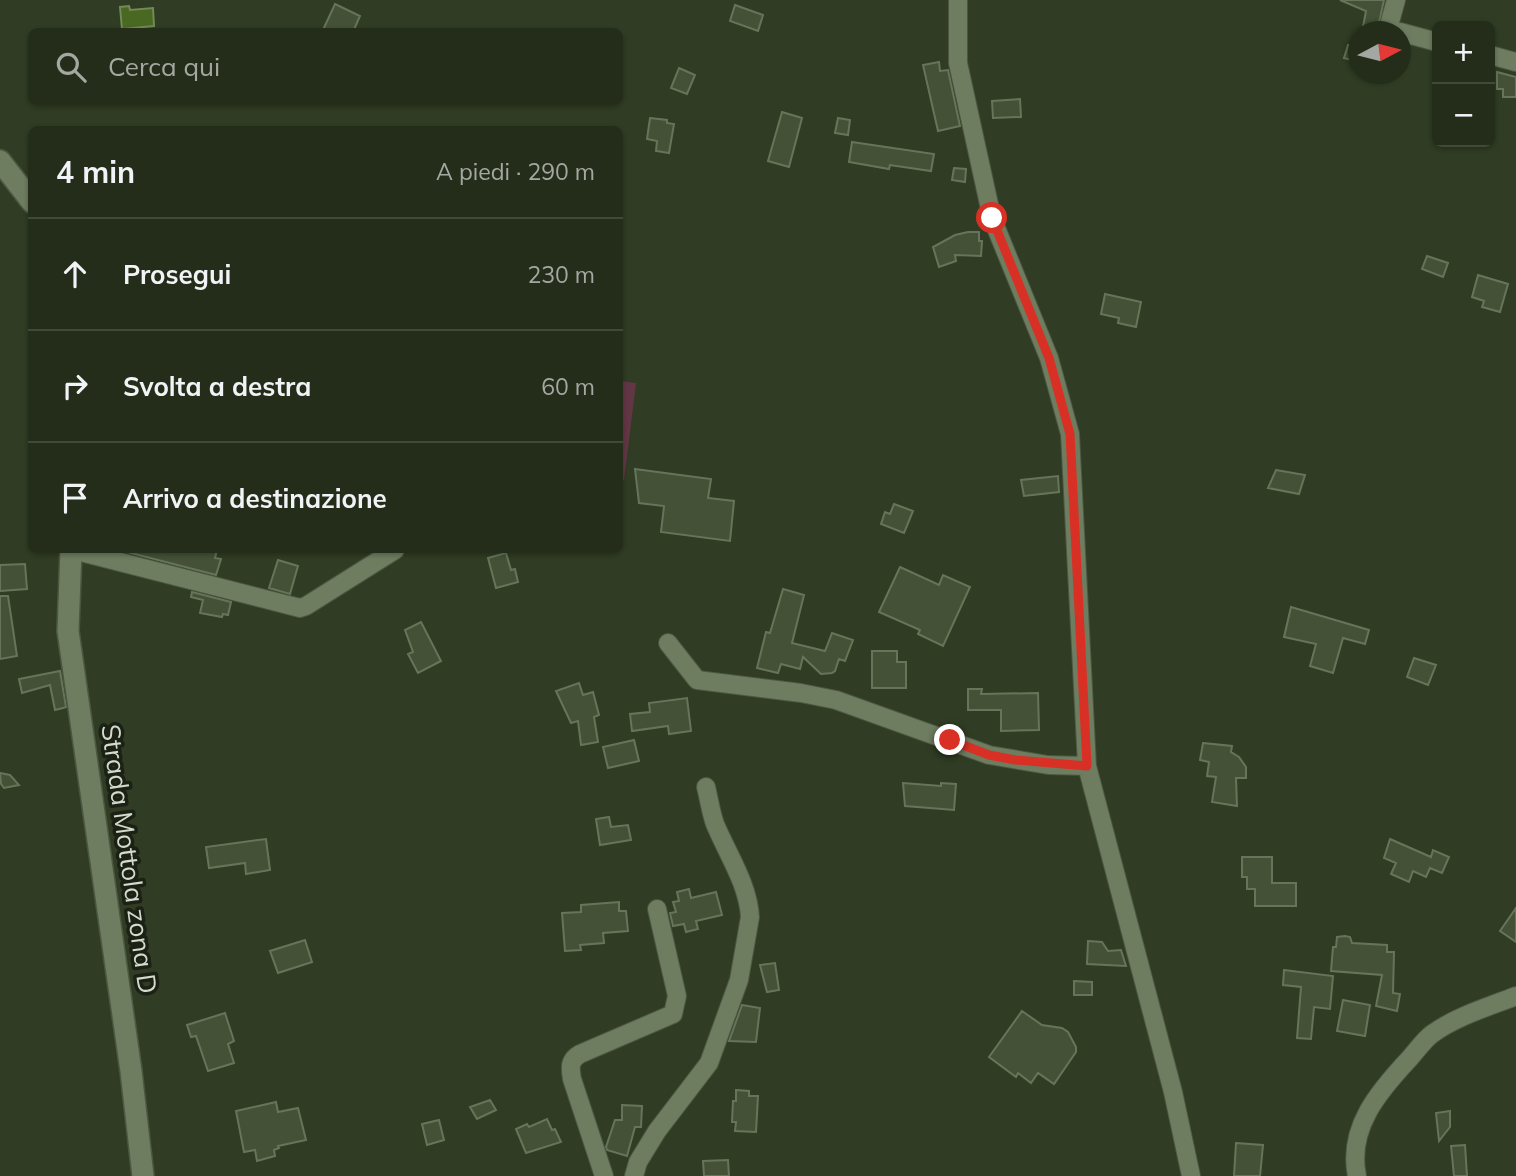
<!DOCTYPE html>
<html lang="it">
<meta charset="utf-8">
<style>
:root{--surface:#242d1a;--page:#303927;--text:#f1f3f6;--muted:#a3a8a2;--line:#414939}
body{margin:0;font-family:Mulish,sans-serif;background:var(--page);color:var(--text)}
.controls{position:absolute;right:21px;top:21px;display:grid;overflow:hidden;border-radius:10px;box-shadow:0 2px 5px #0004}
.controls button{width:63px;height:63px;display:grid;place-items:center;padding:0;border:0;border-bottom:2px solid var(--line);background:var(--surface);color:var(--text);font:35px sans-serif}
.compass{position:absolute;left:1348px;top:21px;width:63px;height:63px;border-radius:50%;background:var(--surface);box-shadow:0 2px 5px #0004;rotate:83deg}
.stop{position:absolute;width:21px;height:21px;margin:-16px;border:5px solid #d93025;border-radius:50%;background:#fff}
.stop.end{background:#d93025;border-color:#fff;box-shadow:0 2px 7px #0008}
.list{margin:0;padding:0;list-style:none}
h2{display:flex;justify-content:space-between;align-items:center;height:91px;margin:0;padding:0 28px;font-size:30px}
h2 small{font-size:23px;font-weight:400;color:var(--muted)}
.list li{display:grid;grid-template-columns:46px 1fr auto;gap:21px;align-items:center;box-sizing:border-box;height:112px;padding:0 28px;border-top:2px solid var(--line)}
.list b{display:block;font-size:26px;white-space:nowrap}
.list em{font-size:23px;font-style:normal;color:var(--muted)}
.icon{flex:none;width:38px;height:38px;fill:none;stroke:currentColor;stroke-width:2;stroke-linecap:round;stroke-linejoin:round}
.map{position:relative;flex:none;width:1516px;height:1176px;overflow:hidden}
.search{position:absolute;background:var(--surface);box-shadow:0 2px 5px #0004;left:28px;top:28px;width:595px;height:77px;display:flex;align-items:center;gap:18px;box-sizing:border-box;padding:0 24px;border-radius:10px;color:var(--muted);font-size:26px}
.panel{position:absolute;background:var(--surface);box-shadow:0 2px 5px #0004;left:28px;top:126px;width:595px;height:427px;border-radius:10px}
.map>svg:first-child{display:block}
</style>
<div class="map">
<svg width="1516" height="1176" viewBox="0 0 1516 1176">
<rect width="100%" height="100%" fill="#303c23"/>
<path fill="#633645" d="M 620,381 L 636,383 L 624,480 L 620,480 Z"/>
<path fill="#496822" stroke="#728a55" stroke-width="2" d="M 129,6 L 130,10 L 153,8 L 154,26 L 122,29 L 120,7 Z"/>
<path fill="#445137" stroke="#667559" stroke-width="2" d="M 1340,0 L 1384,0 L 1377,32 L 1362,32 L 1366,11 Z
M 335,4 L 360,16 L 353,32 L 322,32 Z
M 735,5 L 763,15 L 758,31 L 730,21 Z
M 1348,45 L 1359,48 L 1359,62 L 1344,58 Z
M 939,62 L 940,71 L 948,70 L 960,126 L 938,131 L 923,65 Z
M 679,68 L 695,75 L 687,94 L 671,88 Z
M 1497,72 L 1516,77 L 1516,97 L 1503,97 L 1503,89 L 1497,89 Z
M 1020,99 L 1021,117 L 993,118 L 992,101 Z
M 782,112 L 802,118 L 789,167 L 768,161 Z
M 650,118 L 667,120 L 667,123 L 674,124 L 669,153 L 656,151 L 657,141 L 647,139 Z
M 838,118 L 850,120 L 848,135 L 835,133 Z
M 852,142 L 934,154 L 931,171 L 890,165 L 889,169 L 849,162 Z
M 954,168 L 966,169 L 965,182 L 952,180 Z
M 968,232 L 979,232 L 979,241 L 982,241 L 981,256 L 955,255 L 956,261 L 939,267 L 933,247 L 955,235 Z
M 1427,256 L 1448,263 L 1443,277 L 1422,269 Z
M 1478,275 L 1508,284 L 1500,312 L 1482,307 L 1484,301 L 1472,297 Z
M 1105,294 L 1141,302 L 1136,327 L 1118,323 L 1119,318 L 1101,314 Z
M 635,469 L 711,479 L 708,498 L 734,501 L 730,541 L 661,532 L 664,506 L 639,503 Z
M 1276,470 L 1305,475 L 1299,494 L 1268,488 Z
M 1058,476 L 1059,492 L 1024,496 L 1021,480 Z
M 894,504 L 913,511 L 904,533 L 881,524 L 885,512 L 890,514 Z
M 127,550 L 217,550 L 215,558 L 221,559 L 216,575 L 127,552 Z
M 506,553 L 511,570 L 515,569 L 518,582 L 496,588 L 488,558 Z
M 278,560 L 298,566 L 290,594 L 269,588 Z
M 25,564 L 27,589 L 0,591 L 0,565 Z
M 900,567 L 939,585 L 943,575 L 970,587 L 943,646 L 918,634 L 920,630 L 879,612 Z
M 783,589 L 804,595 L 792,643 L 825,651 L 832,633 L 853,640 L 845,661 L 839,659 L 835,671 L 832,673 L 821,674 L 803,657 L 800,669 L 781,664 L 778,673 L 757,668 L 766,632 L 770,633 Z
M 192,592 L 231,602 L 228,615 L 223,614 L 222,617 L 200,613 L 203,600 L 191,597 Z
M 0,596 L 8,596 L 17,656 L 0,659 Z
M 1291,607 L 1369,630 L 1365,644 L 1343,638 L 1333,673 L 1310,666 L 1316,644 L 1284,637 Z
M 421,622 L 441,661 L 418,673 L 408,654 L 413,652 L 405,630 Z
M 872,651 L 897,651 L 897,662 L 906,662 L 906,688 L 872,688 Z
M 1414,658 L 1436,665 L 1428,685 L 1407,677 Z
M 60,671 L 66,707 L 63,708 L 55,710 L 50,685 L 22,693 L 19,679 Z
M 579,683 L 583,695 L 593,692 L 599,715 L 594,717 L 598,742 L 581,745 L 578,721 L 571,723 L 556,691 Z
M 968,689 L 982,689 L 981,694 L 1038,693 L 1039,730 L 1001,731 L 1001,710 L 968,710 Z
M 687,698 L 691,731 L 669,734 L 668,726 L 632,731 L 630,714 L 650,712 L 649,703 Z
M 634,740 L 639,761 L 608,768 L 603,747 Z
M 1203,743 L 1232,746 L 1231,752 L 1239,757 L 1246,767 L 1246,778 L 1236,778 L 1237,806 L 1212,802 L 1216,777 L 1207,776 L 1209,762 L 1200,760 Z
M 0,773 L 10,775 L 19,785 L 4,788 L 1,784 Z
M 903,783 L 941,786 L 941,783 L 956,784 L 954,810 L 905,806 Z
M 609,817 L 611,827 L 628,825 L 631,840 L 600,845 L 596,819 Z
M 266,839 L 270,870 L 246,874 L 245,863 L 209,868 L 206,847 Z
M 1390,839 L 1431,857 L 1433,850 L 1449,857 L 1442,873 L 1430,868 L 1426,877 L 1413,871 L 1409,882 L 1391,874 L 1396,863 L 1384,858 Z
M 1242,857 L 1272,857 L 1272,883 L 1296,883 L 1296,906 L 1255,906 L 1255,889 L 1247,889 L 1247,877 L 1242,877 Z
M 689,889 L 691,898 L 716,892 L 722,915 L 696,921 L 698,929 L 686,932 L 684,924 L 673,926 L 670,913 L 676,912 L 673,902 L 679,901 L 677,892 Z
M 619,902 L 619,911 L 626,911 L 628,931 L 603,933 L 604,943 L 580,945 L 581,950 L 565,951 L 562,913 L 581,912 L 581,905 Z
M 1516,908 L 1516,942 L 1500,931 Z
M 1345,936 L 1350,937 L 1352,943 L 1387,945 L 1387,952 L 1394,952 L 1393,993 L 1400,994 L 1397,1011 L 1376,1006 L 1382,975 L 1331,971 L 1333,947 L 1336,947 L 1337,937 Z
M 305,940 L 312,962 L 278,973 L 270,951 Z
M 1088,941 L 1102,942 L 1108,951 L 1121,950 L 1126,966 L 1087,964 Z
M 775,963 L 779,990 L 767,992 L 760,965 Z
M 1284,970 L 1333,976 L 1330,1009 L 1314,1007 L 1311,1039 L 1297,1038 L 1301,987 L 1283,985 Z
M 1074,981 L 1092,982 L 1092,995 L 1074,995 Z
M 1343,1000 L 1370,1005 L 1365,1036 L 1337,1031 Z
M 742,1005 L 760,1008 L 756,1042 L 729,1041 Z
M 1022,1011 L 1042,1025 L 1062,1028 L 1068,1032 L 1076,1047 L 1076,1052 L 1054,1084 L 1038,1073 L 1031,1083 L 1018,1073 L 1016,1077 L 989,1057 Z
M 225,1013 L 234,1041 L 228,1044 L 234,1063 L 208,1071 L 196,1036 L 191,1037 L 187,1025 Z
M 736,1090 L 749,1091 L 749,1096 L 758,1096 L 756,1132 L 735,1131 L 736,1122 L 732,1122 L 733,1101 L 736,1101 Z
M 490,1100 L 496,1110 L 477,1119 L 470,1107 Z
M 276,1102 L 278,1112 L 298,1108 L 306,1140 L 278,1146 L 279,1148 L 274,1150 L 275,1156 L 257,1161 L 255,1150 L 244,1152 L 236,1111 Z
M 622,1105 L 642,1106 L 641,1127 L 635,1127 L 627,1156 L 607,1150 L 606,1147 L 615,1120 L 622,1120 Z
M 1450,1111 L 1450,1127 L 1439,1141 L 1436,1113 Z
M 547,1119 L 552,1130 L 555,1129 L 561,1142 L 526,1153 L 516,1129 L 527,1124 L 529,1127 Z
M 439,1120 L 444,1140 L 427,1145 L 422,1124 Z
M 1236,1143 L 1263,1145 L 1260,1176 L 1234,1176 Z
M 1465,1145 L 1467,1176 L 1454,1176 L 1451,1146 Z
M 728,1160 L 729,1176 L 704,1176 L 703,1161 Z"/>
<g fill="none" stroke-linecap="round" stroke-linejoin="round">
<g stroke="#4c5741" stroke-width="20">
<path id="street" d="M 958,0 L 958,63 L 992,218 L 1049,358 L 1070,434 L 1087,766 L 1173,1092 L 1191,1176
M 1396,0 L 1388,29 L 1398,32
M 1400,32 L 1437,42
M 1490,55 L 1516,62
M 73,550 L 300,608 L 306,606 L 395,550
M 668,643 L 697,680 L 801,693 L 836,700 L 989,755 L 1048,765 L 1087,766
M 604,1176 L 572,1079 C 570,1068 569,1060 580,1054 L 673,1014 L 677,996 L 657,909
M 634,1176 L 638,1162 L 657,1131 L 709,1063 L 739,980 L 750,917 C 748,884 728,855 715,824 C 711,813 709,799 706,787
M 1357,1176 C 1347,1128 1379,1091 1410,1058 C 1417,1050 1424,1040 1432,1034 C 1457,1016 1488,1007 1516,996"/>
</g>
<g stroke="#4c5741" stroke-width="24">
<path id="secondary" d="M 0,161 L 32,202
M 71,550 L 68,631 L 131,1071 L 143,1176"/>
</g>
<use href="#street" stroke="#6e7c60" stroke-width="18"/>
<use href="#secondary" stroke="#6e7c60" stroke-width="21"/>
</g>
<g fill="none" stroke-linecap="round" stroke-linejoin="round">
<path stroke="#d93025" stroke-width="9" d="M 950,740 L 989,755 L 1015,760 L 1087,766 L 1070,434 L 1049,358 L 992,218"/>
</g>
<g text-anchor="middle" stroke-width="7" stroke-linejoin="round" paint-order="stroke">
<g font-size="26" fill="#d3dbcc" stroke="#1c2116">
<text transform="translate(129 859) rotate(82)" y="9">Strada Mottola zona D</text>
</g>
</g>
</svg>
<div class="controls">
<button>+</button>
<button>−</button>
</div>
<svg class="compass" viewBox="-18 -18 36 36"><path d="M0-13l5 13h-10z" fill="#e53935"/><path d="M0 13l5-13h-10z" fill="#a3a8a2"/></svg>
<div class="stop" style="left:992px;top:218px"></div>
<div class="stop end" style="left:950px;top:740px"></div>
<div class="search"><svg class="icon" aria-label="search" viewBox="0 0 24 24"><circle cx="10" cy="10" r="6"/><path d="M15 15l6 6"/></svg>Cerca qui</div>
<section class="panel">
<h2>4 min<small>A piedi · 290 m</small></h2>
<ul class="list">
<li><svg class="icon" aria-label="ahead" viewBox="0 0 24 24"><path d="M12 20V5M6 11l6-6 6 6"/></svg><div><b>Prosegui</b></div><em>230 m</em></li>
<li><svg class="icon" aria-label="right" viewBox="0 0 24 24"><path d="M7 20v-9h11M14 6l5 5-5 5"/></svg><div><b>Svolta a destra</b></div><em>60 m</em></li>
<li><svg class="icon" aria-label="arrive" viewBox="0 0 24 24"><path d="M6 21V4h12l-3 4 3 4H6"/></svg><div><b>Arrivo a destinazione</b></div></li>
</ul>
</section>
</div>
